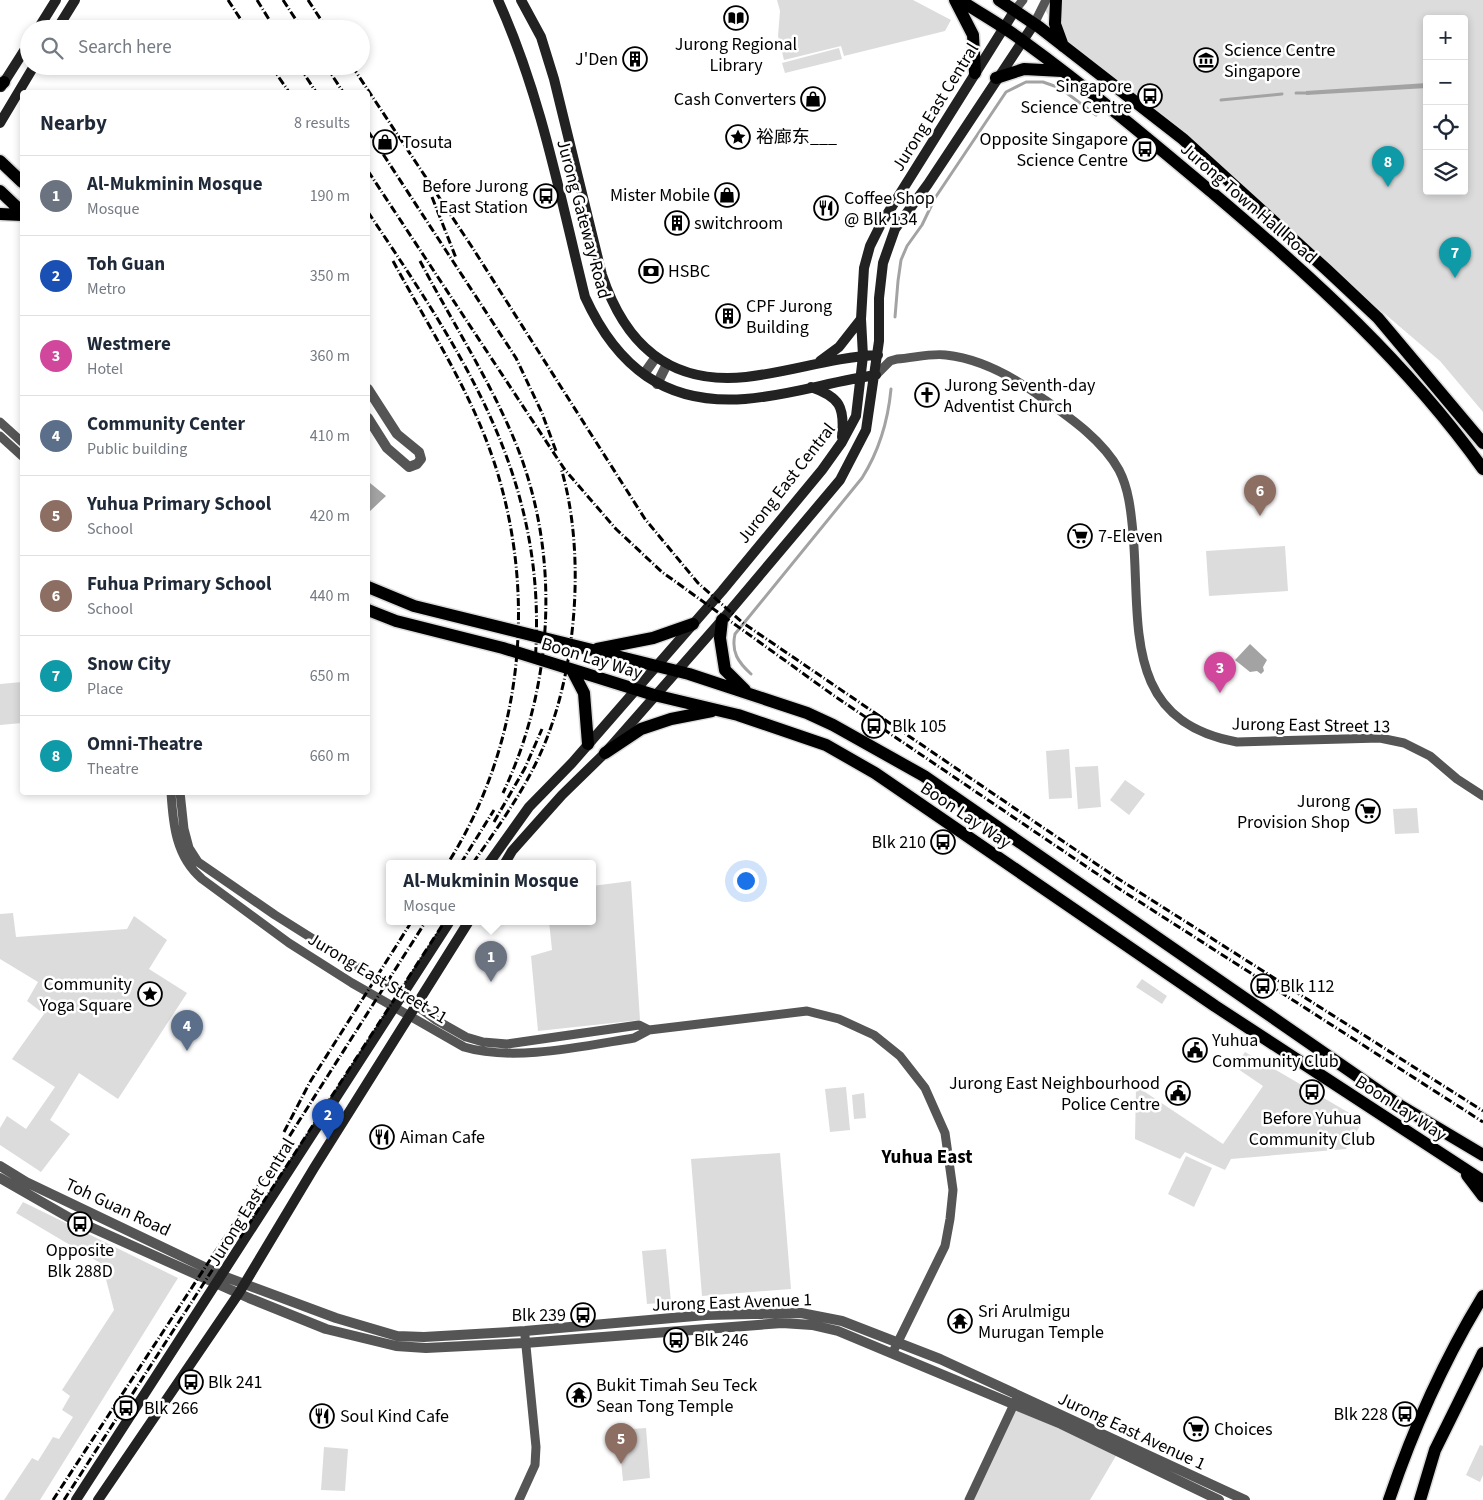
<!DOCTYPE html>
<meta charset="utf-8">
<style>
:root{--surface:#fff;--page:#f6f6f7;--text:#1f2937;--muted:#747a83;--line:#e0e1e3;--accent:#0f766e}
body{margin:0;font-family:"Source Sans 3","Noto Sans SC",sans-serif;background:var(--page);color:var(--text)}
.controls{position:absolute;right:15px;top:15px;display:grid;overflow:hidden;border-radius:5px;box-shadow:0 2px 8px #0003}
.controls button{width:45px;height:45px;display:grid;place-items:center;padding:0;border:0;border-bottom:1px solid var(--line);background:var(--surface);color:var(--text);font:25px sans-serif}
.you{position:absolute;left:745px;top:880px;width:18px;height:18px;margin:-12px;border:4px solid #fff;border-radius:50%;background:#1a73e8;box-shadow:0 0 0 8px #1a73e833}
.badge{display:grid;place-items:center;width:32px;height:32px;border-radius:50%;background:var(--accent);color:#fff;font-size:16px;font-weight:700}
.pin{position:absolute;translate:-50% -41px;filter:drop-shadow(0 1px 2px #0008)}
.pin::after{content:'';position:absolute;top:26px;width:18px;height:15px;background:inherit;clip-path:polygon(0 0,100% 0,50% 100%)}
.popup{position:absolute;left:386px;top:860px;width:210px;height:65px;box-sizing:border-box;display:grid;place-content:center;border-radius:5px;background:var(--surface);filter:drop-shadow(0 1px 4px #0005);font-size:16px;white-space:nowrap;color:var(--muted)}
.popup b{font-size:19px;color:var(--text)}
.popup::after{content:'';position:absolute;left:50%;top:100%;margin-left:-10px;border:10px solid transparent;border-top-color:var(--surface)}
.list{margin:0;padding:0;list-style:none}
h2{display:flex;justify-content:space-between;align-items:center;height:65px;margin:0;padding:0 20px;font-size:21px}
h2 small{font-size:16px;font-weight:400;color:var(--muted)}
.list li{display:grid;grid-template-columns:32px 1fr auto;gap:15px;align-items:center;box-sizing:border-box;height:80px;padding:0 20px;border-top:1px solid var(--line)}
.list b{display:block;font-size:19px;white-space:nowrap}
.list p{margin:0;font-size:16px;white-space:nowrap;color:var(--muted)}
.list em{font-size:16px;font-style:normal;color:var(--muted)}
.icon{flex:none;width:28px;height:28px;fill:none;stroke:currentColor;stroke-width:2;stroke-linecap:round;stroke-linejoin:round}
.map{position:relative;flex:none;width:1483px;height:1500px;overflow:hidden}
.search{position:absolute;background:var(--surface);box-shadow:0 2px 8px #0003;left:20px;top:20px;width:350px;height:55px;display:flex;align-items:center;gap:12px;box-sizing:border-box;padding:0 18px;border-radius:28px;color:var(--muted);font-size:19px}
.panel{position:absolute;background:var(--surface);box-shadow:0 2px 8px #0003;left:20px;top:90px;width:350px;height:705px;border-radius:5px}
.map>svg:first-child{display:block}
</style>
<div class="map">
<svg width="1483" height="1500" viewBox="0 0 1483 1500">
<rect width="100%" height="100%" fill="#fff"/>
<path fill="#dcdcdc" fill-rule="evenodd" d="M 777,0 L 913,0 L 951,20 L 945,31 L 844,56 L 841,46 L 784,60 L 778,36 L 780,11 Z
M 1046,0 L 1483,0 L 1483,412 L 1440,361 L 1064,40 L 1043,7 ZM 1427,19 L 1464,19 L 1464,191 L 1427,191 Z
M 839,48 L 842,59 L 785,73 L 782,63 Z
M 1285,546 L 1288,591 L 1209,596 L 1206,551 Z
M 22,682 L 22,723 L 0,725 L 0,684 Z
M 1069,749 L 1072,798 L 1049,799 L 1046,751 Z
M 1098,766 L 1101,807 L 1078,809 L 1075,767 Z
M 1125,780 L 1145,794 L 1129,815 L 1110,800 Z
M 1417,808 L 1419,833 L 1395,834 L 1393,809 Z
M 631,881 L 640,1020 L 538,1031 L 531,956 L 552,950 L 549,921 L 592,921 L 592,886 Z
M 13,913 L 16,937 L 127,929 L 134,916 L 167,940 L 149,969 L 187,993 L 118,1099 L 79,1073 L 50,1120 L 70,1134 L 41,1172 L 0,1145 L 0,1128 L 7,1116 L 26,1129 L 55,1087 L 12,1059 L 44,1014 L 27,1001 L 38,982 L 0,959 L 0,914 Z
M 1142,979 L 1167,996 L 1162,1004 L 1136,987 Z
M 1245,1052 L 1363,1121 L 1346,1149 L 1231,1159 L 1225,1170 L 1185,1152 L 1180,1159 L 1135,1139 L 1136,1086 L 1223,1144 L 1263,1086 L 1235,1067 Z
M 846,1087 L 850,1130 L 830,1132 L 825,1089 Z
M 864,1093 L 866,1118 L 854,1119 L 852,1095 Z
M 780,1153 L 791,1289 L 702,1296 L 691,1159 Z
M 1186,1156 L 1212,1168 L 1194,1207 L 1168,1194 Z
M 23,1202 L 178,1278 L 40,1500 L 4,1500 L 32,1458 L 38,1461 L 53,1437 L 59,1439 L 73,1417 L 62,1410 L 70,1396 L 62,1390 L 114,1310 L 102,1264 L 16,1213 Z
M 666,1249 L 671,1302 L 647,1304 L 642,1251 Z
M 1014,1404 L 1037,1419 L 1117,1454 L 1090,1500 L 971,1500 Z
M 646,1428 L 650,1478 L 623,1481 L 618,1430 Z
M 1480,1445 L 1483,1446 L 1483,1475 L 1480,1482 L 1466,1475 Z
M 324,1447 L 348,1449 L 345,1491 L 321,1490 Z"/>
<path fill="#a3a3a3" d="M 1427,83 L 1427,88 L 1306,95 L 1306,91 Z
M 370,483 L 386,496 L 368,513 L 368,486 Z
M 1250,644 L 1267,660 L 1263,667 L 1264,671 L 1261,674 L 1257,671 L 1250,672 L 1235,660 Z"/>
<g fill="none" stroke-linecap="round" stroke-linejoin="round">
<path stroke="#a3a3a3" stroke-width="3" d="M 1296,93 L 1309,93
M 1221,100 L 1282,94
M 895,317 L 898,281 L 901,260 L 907,246 L 922,225 L 935,198 L 1006,92 L 1026,82 L 1043,82 L 1060,88 L 1096,115
M 751,674 C 738,662 731,652 735,634 L 862,478 C 879,451 888,421 891,389"/>
<g stroke="#dbdbdb" stroke-width="15">
<path id="primary" d="M 955,0 L 973,35 L 975,73
M 960,0 C 981,14 1003,26 1023,41 C 1089,89 1152,142 1214,194 C 1312,277 1408,364 1483,469
M 999,0 L 1039,27 L 1183,139 L 1327,270 L 1378,318 L 1483,443
M 1056,0 L 1055,24 L 1063,46
M 996,78 L 1024,69 L 1062,71
M 0,85 L 4,82
M 0,161 L 22,182
M 0,191 L 22,212
M 0,214 L 22,215
M 368,587 L 414,606 L 689,674 L 807,713 L 833,725 L 924,776 L 1399,1105 L 1483,1155
M 368,610 L 396,621 L 503,648 L 654,695 L 738,715 L 826,745 L 875,773 L 1215,1006 L 1483,1181
M 722,620 L 720,638 L 725,670 L 745,690
M 597,649 L 653,638 L 693,624
M 572,670 L 584,693 L 588,744
M 605,753 L 641,729 L 671,719 L 712,711
M 1467,1175 L 1483,1196
M 1389,1500 C 1413,1429 1444,1360 1483,1296
M 1420,1500 L 1435,1450 L 1483,1353"/>
</g>
<path stroke="#555" stroke-width="9" d="M 1015,10 L 1023,0
M 1034,24 L 1046,0
M 876,375 L 890,361 L 897,359 C 913,358 931,353 946,355 C 983,359 1017,379 1045,400 C 1072,419 1103,441 1119,470 C 1129,489 1131,512 1133,533 C 1141,623 1121,721 1237,742 L 1380,738 L 1404,743 L 1430,756 L 1457,779 L 1483,796
M 0,422 L 22,442
M 0,436 L 22,456
M 171,792 C 173,825 176,857 202,879 L 289,943 L 352,983 L 464,1047 C 513,1062 584,1046 634,1038 L 649,1030 L 807,1011 L 839,1019 L 874,1035 L 900,1056 L 925,1088 L 945,1133 L 953,1190 L 950,1219 L 945,1246 L 893,1352
M 180,792 L 184,829 L 189,848 L 198,862 L 275,915 L 399,993 L 436,1020 L 466,1037 L 483,1042 L 507,1044 L 639,1025 L 649,1030
M 519,1500 L 535,1465 L 536,1447 L 525,1336
M 969,1500 L 1016,1400"/>
<path stroke="#555" stroke-width="10" d="M 644,374 L 656,357
M 657,384 L 667,364
M 368,389 L 397,434 L 419,452 L 421,459 L 417,464 L 409,467 L 387,448 L 368,418
M 0,1166 L 26,1182 L 223,1276 L 336,1318 L 397,1336 L 424,1337 L 525,1331 L 706,1315 L 801,1313 L 842,1321 L 940,1359 L 1245,1500
M 0,1178 L 68,1217 L 249,1298 L 326,1329 L 396,1346 L 426,1348 L 525,1343 L 782,1323 L 812,1325 L 838,1331 L 1061,1424 L 1219,1500"/>
<path stroke="#222" stroke-width="10" d="M 498,0 C 541,95 560,196 585,297 C 617,367 665,405 745,399 C 787,396 833,381 876,375
M 521,0 L 541,37 L 554,79 L 602,275 C 625,344 669,385 746,377 C 790,372 833,357 878,355
M 38,29 L 56,0
M 57,29 L 75,0
M 1,87 L 29,43
M 0,123 L 34,66
M 820,361 L 839,347 L 861,319
M 811,387 C 840,397 845,407 842,437
M 489,863 L 529,807 L 572,763 L 722,591 L 822,470 L 842,442 L 856,416 L 863,356 L 861,319 L 864,268 L 870,246 L 881,224 L 1015,10
M 505,863 L 512,851 L 562,795 L 605,753 L 722,620 L 840,480 L 866,430 L 879,341 L 879,298 L 883,263 L 895,229 L 928,184 L 1034,24
M 76,1500 C 202,1308 324,1113 450,921
M 98,1500 L 239,1293 L 314,1168 L 469,921"/>
<use href="#primary" stroke="#000" stroke-width="12"/>
<path stroke="#000" stroke-width="3" stroke-dasharray="8 2.5 1 2.5" stroke-linecap="butt" d="M 228,0 L 247,29
M 257,0 L 275,29
M 283,0 L 302,29
M 308,0 L 327,29
M 271,66 L 289,92
M 299,66 L 316,92
M 326,66 L 343,92
M 352,66 L 472,247 L 645,519 L 698,583 L 743,623 L 1117,878 L 1483,1111
M 368,131 L 516,358 L 542,413 L 556,451
M 368,171 L 565,470 L 616,529 L 662,572 L 833,695 L 1118,888 L 1483,1122
M 432,197 L 456,258
M 368,212 C 465,357 549,480 535,663
M 393,261 C 425,320 463,379 487,442 C 539,579 527,738 448,863
M 420,261 C 451,320 488,377 514,439 C 561,551 555,683 503,793
M 494,822 L 525,768 L 542,729
M 461,863 L 494,810
M 473,863 C 498,827 524,791 542,750 C 577,670 586,552 561,468
M 284,1132 L 310,1082 L 412,921
M 240,1238 L 445,921
M 53,1500 L 240,1214 L 426,921
M 64,1500 L 240,1227"/>
</g>
<defs>
<g id="library-ring" transform="scale(1.25)"><circle r="9.5" fill="#fff" stroke="#000" stroke-width="1.5"/><path d="M-6-4Q-3-5.5-.7-3.5V5Q-3 3-6 4ZM6-4Q3-5.5 .7-3.5V5Q3 3 6 4Z" fill="#000"/></g>
<g id="building-ring" transform="scale(1.25)"><circle r="9.5" fill="#fff" stroke="#000" stroke-width="1.5"/><path d="M-4-6H4V6H1V3H-1V6H-4ZM-2.5-4.3h1.7v1.8h-1.7ZM.8-4.3h1.7v1.8H.8ZM-2.5-1h1.7V.8h-1.7ZM.8-1h1.7V.8H.8Z" fill="#000"/></g>
<g id="museum-ring" transform="scale(1.25)"><circle r="9.5" fill="#fff" stroke="#000" stroke-width="1.5"/><path d="M0-6L6-3V-2H-6V-3ZM-5-1h2V3h-2ZM-1-1h2V3h-2ZM3-1h2V3H3ZM-6 4H6V6H-6Z" fill="#000"/></g>
<g id="bus-ring" transform="scale(1.25)"><circle r="9.5" fill="#fff" stroke="#000" stroke-width="1.5"/><path d="M-5-6H5V4H4V6H2V4H-2V6H-4V4H-5ZM-3.5-4V0h7V-4ZM-3.5 1.2v1.5H-2V1.2ZM2 1.2v1.5H3.5V1.2Z" fill="#000"/></g>
<g id="shop-ring" transform="scale(1.25)"><circle r="9.5" fill="#fff" stroke="#000" stroke-width="1.5"/><path d="M-5-2.5h2.3a2.7 3.5 0 0 1 5.4 0H5L5.5 6h-11ZM-1.5-2.5h3a1.5 2.3 0 0 0-3 0Z" fill="#000"/></g>
<g id="sight-ring" transform="scale(1.25)"><circle r="9.5" fill="#fff" stroke="#000" stroke-width="1.5"/><path d="M0-6L1.8-2.2L6-1.7L2.9 1.2L3.7 5.4L0 3.3L-3.7 5.4L-2.9 1.2L-6-1.7L-1.8-2.2Z" fill="#000"/></g>
<g id="restaurant-ring" transform="scale(1.25)"><circle r="9.5" fill="#fff" stroke="#000" stroke-width="1.5"/><path d="M-5-6h1v4h1v-4h1v4h1v-4h1v5L-1.5 .5V6h-2V.5L-5-1ZM5-6V6H3V1.5H1.5Q1.5-4 5-6Z" fill="#000"/></g>
<g id="bank-ring" transform="scale(1.25)"><circle r="9.5" fill="#fff" stroke="#000" stroke-width="1.5"/><path d="M-6-4H6V4H-6ZM0-2.3a2.3 2.3 0 1 0 0 4.6a2.3 2.3 0 1 0 0-4.6Z" fill="#000"/></g>
<g id="church-ring" transform="scale(1.25)"><circle r="9.5" fill="#fff" stroke="#000" stroke-width="1.5"/><path d="M-1.2-6h2.4v3.5h3.3v2.4h-3.3V6h-2.4V-.1h-3.3v-2.4h3.3Z" fill="#000"/></g>
<g id="supermarket-ring" transform="scale(1.25)"><circle r="9.5" fill="#fff" stroke="#000" stroke-width="1.5"/><path d="M-6-5.5h2.5l.6 2H6L4.5 2H-2.5L-4.4-4H-6ZM-1.5 3.2a1.3 1.3 0 1 0 .1 0ZM3 3.2a1.3 1.3 0 1 0 .1 0Z" fill="#000"/></g>
<g id="civic-ring" transform="scale(1.25)"><circle r="9.5" fill="#fff" stroke="#000" stroke-width="1.5"/><path d="M-.6-6.5H3V-4.5H.6V-3L4-1V1h2V6H-6V1h2V-1L-.6-3ZM-1.2 2.5V6h2.4V2.5Z" fill="#000"/></g>
<g id="temple-ring" transform="scale(1.25)"><circle r="9.5" fill="#fff" stroke="#000" stroke-width="1.5"/><path d="M0-6L5-2H3V0L6.5 2.5H4V6H1.5V3h-3V6H-4V2.5H-6.5L-3 0V-2H-5Z" fill="#000"/></g>
</defs>
<g fill-rule="evenodd">
<use href="#library-ring" x="736" y="18"/>
<use href="#building-ring" x="635" y="59"/>
<use href="#museum-ring" x="1206" y="60"/>
<use href="#bus-ring" x="1150" y="96"/>
<use href="#shop-ring" x="813" y="99"/>
<use href="#sight-ring" x="738" y="137"/>
<use href="#shop-ring" x="385" y="142"/>
<use href="#bus-ring" x="1145" y="149"/>
<use href="#shop-ring" x="727" y="195"/>
<use href="#bus-ring" x="546" y="196"/>
<use href="#restaurant-ring" x="826" y="208"/>
<use href="#building-ring" x="677" y="223"/>
<use href="#bank-ring" x="651" y="271"/>
<use href="#building-ring" x="728" y="316"/>
<use href="#church-ring" x="927" y="395"/>
<use href="#supermarket-ring" x="1080" y="536"/>
<use href="#bus-ring" x="874" y="726"/>
<use href="#supermarket-ring" x="1368" y="811"/>
<use href="#bus-ring" x="943" y="842"/>
<use href="#bus-ring" x="1263" y="986"/>
<use href="#sight-ring" x="150" y="994"/>
<use href="#civic-ring" x="1195" y="1050"/>
<use href="#bus-ring" x="1312" y="1092"/>
<use href="#civic-ring" x="1178" y="1093"/>
<use href="#restaurant-ring" x="382" y="1137"/>
<use href="#bus-ring" x="80" y="1224"/>
<use href="#bus-ring" x="583" y="1315"/>
<use href="#temple-ring" x="960" y="1321"/>
<use href="#bus-ring" x="676" y="1340"/>
<use href="#bus-ring" x="191" y="1382"/>
<use href="#temple-ring" x="579" y="1395"/>
<use href="#bus-ring" x="126" y="1408"/>
<use href="#bus-ring" x="1405" y="1414"/>
<use href="#restaurant-ring" x="322" y="1416"/>
<use href="#supermarket-ring" x="1196" y="1429"/>
</g>
<g text-anchor="middle" stroke-width="5" stroke-linejoin="round" paint-order="stroke">
<g font-size="18" fill="#000" stroke="#fff" text-anchor="start">
<text x="736" y="50" text-anchor="middle">Jurong Regional<tspan x="736" dy="21">Library</tspan></text>
<text x="1224" y="56">Science Centre<tspan x="1224" dy="21">Singapore</tspan></text>
<text x="618" y="65" text-anchor="end">J'Den</text>
<text x="1132" y="92" text-anchor="end">Singapore<tspan x="1132" dy="21">Science Centre</tspan></text>
<text x="796" y="105" text-anchor="end">Cash Converters</text>
<text x="756" y="143">裕廊东___</text>
<text x="1128" y="145" text-anchor="end">Opposite Singapore<tspan x="1128" dy="21">Science Centre</tspan></text>
<text x="402" y="148">Tosuta</text>
<text x="528" y="192" text-anchor="end">Before Jurong<tspan x="528" dy="21">East Station</tspan></text>
<text x="710" y="201" text-anchor="end">Mister Mobile</text>
<text x="844" y="204">Coffee Shop<tspan x="844" dy="21">@ Blk 134</tspan></text>
<text x="694" y="229">switchroom</text>
<text x="668" y="277">HSBC</text>
<text x="746" y="312">CPF Jurong<tspan x="746" dy="21">Building</tspan></text>
<text x="944" y="391">Jurong Seventh-day<tspan x="944" dy="21">Adventist Church</tspan></text>
<text x="1098" y="542">7-Eleven</text>
<text x="892" y="732">Blk 105</text>
<text x="1350" y="807" text-anchor="end">Jurong<tspan x="1350" dy="21">Provision Shop</tspan></text>
<text x="926" y="848" text-anchor="end">Blk 210</text>
<text x="132" y="990" text-anchor="end">Community<tspan x="132" dy="21">Yoga Square</tspan></text>
<text x="1280" y="992">Blk 112</text>
<text x="1212" y="1046">Yuhua<tspan x="1212" dy="21">Community Club</tspan></text>
<text x="1160" y="1089" text-anchor="end">Jurong East Neighbourhood<tspan x="1160" dy="21">Police Centre</tspan></text>
<text x="1312" y="1124" text-anchor="middle">Before Yuhua<tspan x="1312" dy="21">Community Club</tspan></text>
<text x="400" y="1143">Aiman Cafe</text>
<text x="80" y="1256" text-anchor="middle">Opposite<tspan x="80" dy="21">Blk 288D</tspan></text>
<text x="978" y="1317">Sri Arulmigu<tspan x="978" dy="21">Murugan Temple</tspan></text>
<text x="566" y="1321" text-anchor="end">Blk 239</text>
<text x="694" y="1346">Blk 246</text>
<text x="208" y="1388">Blk 241</text>
<text x="596" y="1391">Bukit Timah Seu Teck<tspan x="596" dy="21">Sean Tong Temple</tspan></text>
<text x="144" y="1414">Blk 266</text>
<text x="1388" y="1420" text-anchor="end">Blk 228</text>
<text x="340" y="1422">Soul Kind Cafe</text>
<text x="1214" y="1435">Choices</text>
</g>
<g font-size="18" fill="#000" stroke="#fff">
<text transform="translate(935 107) rotate(-58)" y="6">Jurong East Central</text>
<text transform="translate(1249 203) rotate(41)" y="6">Jurong Town Hall Road</text>
<text transform="translate(584 219) rotate(75)" y="6">Jurong Gateway Road</text>
<text transform="translate(786 483) rotate(-52)" y="6">Jurong East Central</text>
<text transform="translate(592 658) rotate(17)" y="6">Boon Lay Way</text>
<text transform="translate(1311 725) rotate(1)" y="6">Jurong East Street 13</text>
<text transform="translate(966 815) rotate(34)" y="6">Boon Lay Way</text>
<text transform="translate(378 978) rotate(31)" y="6">Jurong East Street 21</text>
<text transform="translate(1401 1108) rotate(33)" y="6">Boon Lay Way</text>
<text transform="translate(251 1202) rotate(-58)" y="6">Jurong East Central</text>
<text transform="translate(118 1207) rotate(25)" y="6">Toh Guan Road</text>
<text transform="translate(732 1302) rotate(-2)" y="6">Jurong East Avenue 1</text>
<text transform="translate(1132 1431) rotate(25)" y="6">Jurong East Avenue 1</text>
</g>
<g font-size="19" font-weight="bold" fill="#000" stroke="#fff">
<text x="927" y="1163">Yuhua East</text>
</g>
</g>
</svg>
<div class="controls">
<button>+</button>
<button>−</button>
<button><svg class="icon" aria-label="locate" viewBox="0 0 24 24"><circle cx="12" cy="12" r="6"/><path d="M12 2v4M12 18v4M2 12h4M18 12h4"/></svg></button>
<button><svg class="icon" aria-label="layers" viewBox="0 0 24 24"><path d="M12 4l9 5-9 5-9-5zM3 14l9 5 9-5"/></svg></button>
</div>
<div class="you"></div>
<div class="pin badge" style="left:491px;top:982px;background:#6b7280">1</div>
<div class="popup"><b>Al-Mukminin Mosque</b>Mosque</div>
<div class="pin badge" style="left:328px;top:1140px;background:#1a4fb4">2</div>
<div class="pin badge" style="left:1220px;top:693px;background:#d1479c">3</div>
<div class="pin badge" style="left:187px;top:1051px;background:#5c6f8a">4</div>
<div class="pin badge" style="left:621px;top:1464px;background:#8d6e63">5</div>
<div class="pin badge" style="left:1260px;top:516px;background:#8d6e63">6</div>
<div class="pin badge" style="left:1455px;top:278px;background:#0f9aa8">7</div>
<div class="pin badge" style="left:1388px;top:187px;background:#0f9aa8">8</div>
<div class="search"><svg class="icon" aria-label="search" viewBox="0 0 24 24"><circle cx="10" cy="10" r="6"/><path d="M15 15l6 6"/></svg>Search here</div>
<section class="panel">
<h2>Nearby<small>8 results</small></h2>
<ul class="list">
<li><span class="badge" style="background:#6b7280">1</span><div><b>Al-Mukminin Mosque</b><p>Mosque</p></div><em>190 m</em></li>
<li><span class="badge" style="background:#1a4fb4">2</span><div><b>Toh Guan</b><p>Metro</p></div><em>350 m</em></li>
<li><span class="badge" style="background:#d1479c">3</span><div><b>Westmere</b><p>Hotel</p></div><em>360 m</em></li>
<li><span class="badge" style="background:#5c6f8a">4</span><div><b>Community Center</b><p>Public building</p></div><em>410 m</em></li>
<li><span class="badge" style="background:#8d6e63">5</span><div><b>Yuhua Primary School</b><p>School</p></div><em>420 m</em></li>
<li><span class="badge" style="background:#8d6e63">6</span><div><b>Fuhua Primary School</b><p>School</p></div><em>440 m</em></li>
<li><span class="badge" style="background:#0f9aa8">7</span><div><b>Snow City</b><p>Place</p></div><em>650 m</em></li>
<li><span class="badge" style="background:#0f9aa8">8</span><div><b>Omni-Theatre</b><p>Theatre</p></div><em>660 m</em></li>
</ul>
</section>
</div>
